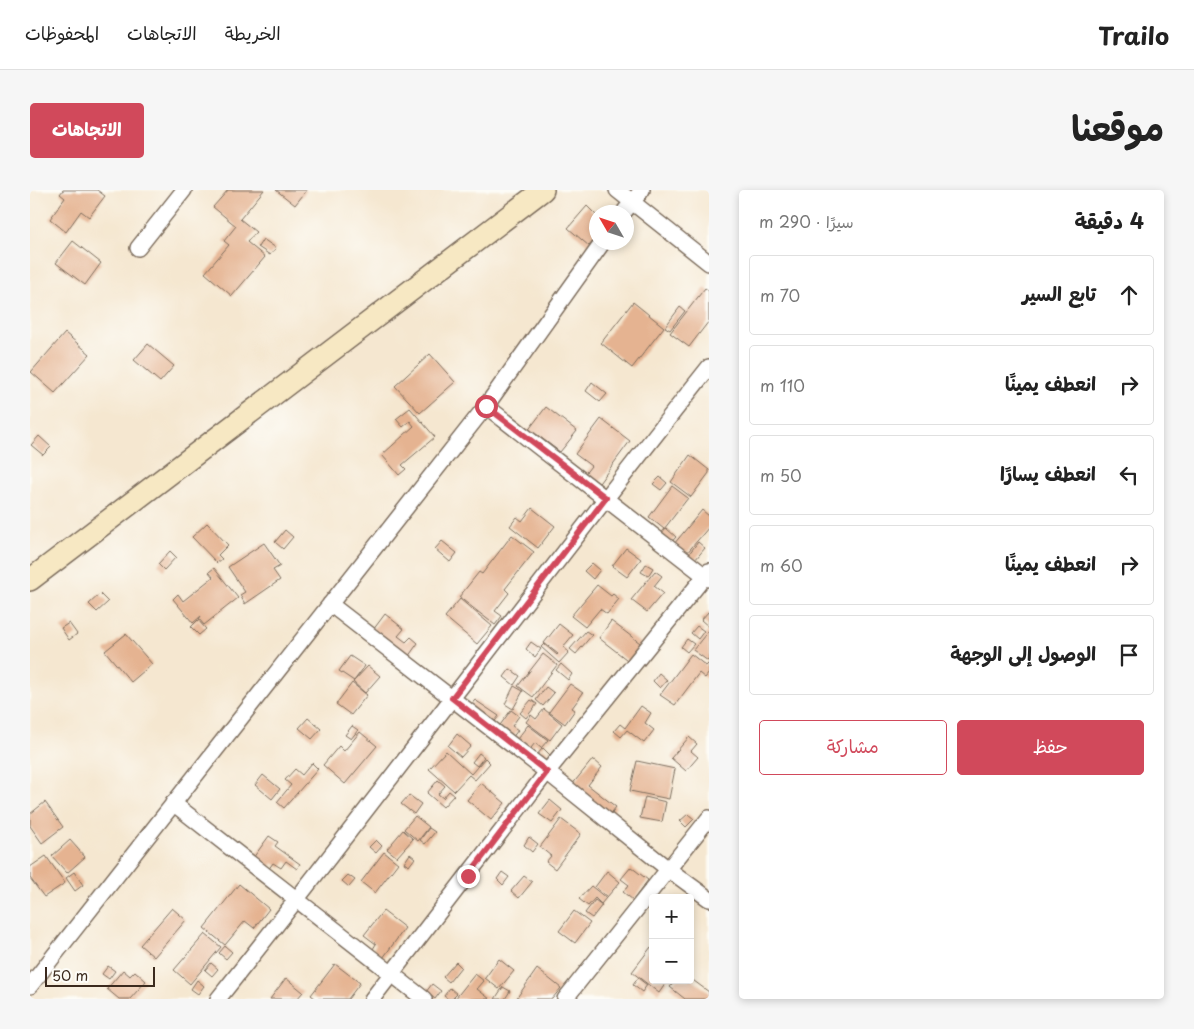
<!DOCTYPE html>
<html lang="ar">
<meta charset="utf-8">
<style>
:root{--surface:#fff;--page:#f6f6f6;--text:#222;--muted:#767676;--line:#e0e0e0;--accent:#d1495b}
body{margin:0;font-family:"Playpen Sans","Playpen Sans Arabic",sans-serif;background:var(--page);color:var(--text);direction:rtl}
.controls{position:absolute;right:15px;bottom:15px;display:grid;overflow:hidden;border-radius:5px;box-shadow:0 2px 8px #0003}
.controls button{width:45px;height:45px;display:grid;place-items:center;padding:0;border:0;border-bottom:1px solid var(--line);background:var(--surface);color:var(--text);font:25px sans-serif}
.compass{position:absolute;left:559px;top:15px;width:45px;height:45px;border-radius:50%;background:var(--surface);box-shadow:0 2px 8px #0003;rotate:309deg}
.scale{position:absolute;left:15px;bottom:12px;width:110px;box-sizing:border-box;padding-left:5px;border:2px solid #3b2a1e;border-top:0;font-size:14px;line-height:18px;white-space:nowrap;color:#3b2a1e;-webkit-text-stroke:4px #fdfcf7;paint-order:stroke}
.stop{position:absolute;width:15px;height:15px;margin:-11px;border:4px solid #d1495b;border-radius:50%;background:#fff}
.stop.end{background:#d1495b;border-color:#fff;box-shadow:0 1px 5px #0008}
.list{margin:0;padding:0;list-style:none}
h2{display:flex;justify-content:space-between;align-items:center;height:65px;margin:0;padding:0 20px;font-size:21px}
h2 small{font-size:16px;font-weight:400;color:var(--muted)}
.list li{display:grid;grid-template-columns:32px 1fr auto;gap:15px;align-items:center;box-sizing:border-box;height:80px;margin:0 10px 10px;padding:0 10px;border:1px solid var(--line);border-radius:5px}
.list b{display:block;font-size:19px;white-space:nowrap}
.list em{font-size:16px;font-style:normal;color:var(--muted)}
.actions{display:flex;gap:10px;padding:15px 20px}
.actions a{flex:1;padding:11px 0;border:1px solid var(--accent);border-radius:5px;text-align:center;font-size:18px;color:var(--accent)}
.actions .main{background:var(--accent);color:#fff}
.icon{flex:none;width:28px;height:28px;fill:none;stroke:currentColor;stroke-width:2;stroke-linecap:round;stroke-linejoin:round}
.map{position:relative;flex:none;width:679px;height:809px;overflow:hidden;direction:ltr;border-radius:5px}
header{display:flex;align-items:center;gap:30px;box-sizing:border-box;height:70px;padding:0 25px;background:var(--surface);border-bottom:1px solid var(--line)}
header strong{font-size:24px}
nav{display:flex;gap:28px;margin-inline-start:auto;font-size:18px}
.intro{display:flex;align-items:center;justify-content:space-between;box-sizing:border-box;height:120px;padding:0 30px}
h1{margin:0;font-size:35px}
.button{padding:12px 22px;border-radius:5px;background:var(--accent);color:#fff;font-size:18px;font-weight:700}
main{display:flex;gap:30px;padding:0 30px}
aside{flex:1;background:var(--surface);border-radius:5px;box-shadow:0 2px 8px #0003}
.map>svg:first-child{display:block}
</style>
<header>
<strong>Trailo</strong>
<nav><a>الخريطة</a><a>الاتجاهات</a><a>المحفوظات</a></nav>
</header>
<div class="intro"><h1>موقعنا</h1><a class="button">الاتجاهات</a></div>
<main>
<aside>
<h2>4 دقيقة<small>سيرًا · 290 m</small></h2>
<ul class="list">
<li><svg class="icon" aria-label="ahead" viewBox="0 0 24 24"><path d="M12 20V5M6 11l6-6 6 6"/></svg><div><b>تابع السير</b></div><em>70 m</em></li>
<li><svg class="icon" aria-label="right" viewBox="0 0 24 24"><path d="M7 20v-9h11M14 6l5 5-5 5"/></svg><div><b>انعطف يمينًا</b></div><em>110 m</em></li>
<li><svg class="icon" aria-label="left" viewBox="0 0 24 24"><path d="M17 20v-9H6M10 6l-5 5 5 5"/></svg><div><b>انعطف يسارًا</b></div><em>50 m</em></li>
<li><svg class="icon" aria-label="right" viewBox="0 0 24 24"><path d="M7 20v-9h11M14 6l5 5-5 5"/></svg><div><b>انعطف يمينًا</b></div><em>60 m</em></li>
<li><svg class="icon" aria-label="arrive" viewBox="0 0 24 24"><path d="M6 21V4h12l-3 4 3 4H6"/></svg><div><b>الوصول إلى الوجهة</b></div></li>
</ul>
<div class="actions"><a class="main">حفظ</a><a>مشاركة</a></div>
</aside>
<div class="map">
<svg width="679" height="809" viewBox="0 0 679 809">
<rect width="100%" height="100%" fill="#fdfcf7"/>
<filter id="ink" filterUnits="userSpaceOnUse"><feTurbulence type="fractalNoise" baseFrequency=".02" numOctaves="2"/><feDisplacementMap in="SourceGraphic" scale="10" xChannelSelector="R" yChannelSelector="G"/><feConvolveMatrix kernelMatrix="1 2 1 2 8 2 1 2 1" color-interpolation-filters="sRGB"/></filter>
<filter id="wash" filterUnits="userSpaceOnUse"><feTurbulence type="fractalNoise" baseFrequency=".0096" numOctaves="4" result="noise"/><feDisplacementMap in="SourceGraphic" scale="20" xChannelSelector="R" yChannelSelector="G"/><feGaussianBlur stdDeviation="1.12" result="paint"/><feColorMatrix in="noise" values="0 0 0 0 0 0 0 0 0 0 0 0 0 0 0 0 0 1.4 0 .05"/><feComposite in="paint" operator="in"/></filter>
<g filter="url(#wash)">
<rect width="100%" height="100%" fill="#f5e7d0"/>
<g id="blocks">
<path fill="#e5b391" d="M 33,0 L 67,0 L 75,6 L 59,27 L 51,21 L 36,42 L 20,29 L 35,8 L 30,4 Z
M 198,0 L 234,0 L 210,29 L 226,42 L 217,52 L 235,67 L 202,106 L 175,83 L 199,55 L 194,51 L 206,36 L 183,17 Z
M 246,0 L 277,0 L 265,15 Z
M 557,16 L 566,25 L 566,48 L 559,56 L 538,38 Z
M 233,49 L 246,58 L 240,65 L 228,57 Z
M 43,51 L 71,73 L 55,95 L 26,73 Z
M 675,98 L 679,101 L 679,131 L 659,157 L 640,143 Z
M 603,112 L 634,137 L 602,178 L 571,153 Z
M 650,117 L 655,121 L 640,140 L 635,137 Z
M 35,143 L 60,164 L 25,203 L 1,182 Z
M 118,154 L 144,176 L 130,192 L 104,170 Z
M 400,164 L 425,192 L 390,223 L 365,196 Z
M 562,192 L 577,204 L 570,212 L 556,201 Z
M 516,217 L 547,241 L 530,262 L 506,244 L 504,248 L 497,242 Z
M 380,218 L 405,247 L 372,275 L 376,279 L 369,285 L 352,265 L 384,236 L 380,231 L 373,237 L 366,229 Z
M 571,229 L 600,251 L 567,296 L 553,286 L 561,276 L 545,264 Z
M 9,246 L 21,257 L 13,265 L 1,255 Z
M 660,265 L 679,280 L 679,283 L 661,307 L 641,292 Z
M 630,287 L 637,293 L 631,300 L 623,294 Z
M 642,296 L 658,308 L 634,339 L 619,327 Z
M 502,318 L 525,336 L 508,358 L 480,336 L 487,327 L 492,331 Z
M 672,320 L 679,326 L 679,337 L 656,364 L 644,354 Z
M 177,333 L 198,355 L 188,365 L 192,369 L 187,373 L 162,347 Z
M 636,338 L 646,347 L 638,356 L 628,347 Z
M 255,340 L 263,347 L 253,359 L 245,352 Z
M 482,345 L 504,362 L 475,399 L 479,403 L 465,421 L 472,426 L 465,435 L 429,407 L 449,382 L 452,384 Z
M 412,351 L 427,363 L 420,372 L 405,359 Z
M 668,352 L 675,358 L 665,370 L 658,365 Z
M 234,353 L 250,376 L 243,380 L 250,390 L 215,414 L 210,405 L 215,402 L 198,377 Z
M 596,358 L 611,369 L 597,387 L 582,376 Z
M 140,361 L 146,367 L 134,380 L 128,374 Z
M 562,373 L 570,380 L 563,389 L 554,381 Z
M 616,374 L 623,378 L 618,386 L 611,382 Z
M 184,378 L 208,408 L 174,435 L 169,429 L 171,426 L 163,433 L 143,409 L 148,404 L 153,411 L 183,387 L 179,382 Z
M 625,381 L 632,386 L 624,396 L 633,403 L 617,422 L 601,410 Z
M 567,395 L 581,406 L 583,404 L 589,409 L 577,424 L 570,419 L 555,437 L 541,426 Z
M 70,404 L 78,412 L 67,422 L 59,414 Z
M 430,409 L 462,436 L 447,454 L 415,427 Z
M 679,421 L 679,437 L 671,430 Z
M 355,424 L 374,439 L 368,446 L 376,452 L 381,447 L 388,453 L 378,467 L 343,440 Z
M 168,430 L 176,439 L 169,445 L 161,437 Z
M 581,431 L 614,456 L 601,473 L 569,448 Z
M 39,433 L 47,444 L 39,450 L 31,438 Z
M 529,434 L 543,445 L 533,457 L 539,462 L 529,473 L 511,457 L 514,454 L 527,465 L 528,464 L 514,453 Z
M 667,436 L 674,441 L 668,449 L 661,443 Z
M 679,440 L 679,470 L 678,471 L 663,460 Z
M 556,441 L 562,445 L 546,464 L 540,459 Z
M 96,444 L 122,474 L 101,492 L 75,461 Z
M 657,449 L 664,454 L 657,462 L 651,457 Z
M 501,452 L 511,459 L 505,467 L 496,459 Z
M 513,464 L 527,475 L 503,507 L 488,496 Z
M 661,464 L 676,476 L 679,473 L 679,483 L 675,488 L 669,483 L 645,515 L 630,505 Z
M 320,466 L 335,476 L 324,491 L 309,481 Z
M 531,474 L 542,484 L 538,490 L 526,480 Z
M 338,476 L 350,486 L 335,503 L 323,492 Z
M 480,479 L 490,486 L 484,495 L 474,487 Z
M 629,483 L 637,490 L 630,498 L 623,491 Z
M 322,493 L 337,505 L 321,525 L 306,514 Z
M 540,494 L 553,503 L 542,518 L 545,520 L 535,534 L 519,522 Z
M 484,496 L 493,501 L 483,519 L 475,514 Z
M 516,497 L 524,503 L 513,516 L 506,510 Z
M 445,510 L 469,526 L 462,535 L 439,517 Z
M 501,510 L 507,514 L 496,528 L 490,523 Z
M 611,516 L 621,523 L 615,533 L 624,540 L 614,553 L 597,540 L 591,547 L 584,541 L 590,534 L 595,538 Z
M 514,519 L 532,534 L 520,550 L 496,532 L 501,525 L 506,529 Z
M 481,520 L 489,526 L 482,536 L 488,540 L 482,548 L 468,538 Z
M 278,528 L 291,539 L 282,549 L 269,538 Z
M 498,535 L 518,550 L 511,558 L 505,553 L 497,563 L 484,553 Z
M 322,536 L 328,540 L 321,549 L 315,545 Z
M 330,542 L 347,556 L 315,594 L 293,575 L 309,556 L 314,561 Z
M 427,544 L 441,556 L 431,567 L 418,556 Z
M 659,547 L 667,554 L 661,561 L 668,567 L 656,581 L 641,568 Z
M 513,558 L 522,567 L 513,576 L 504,568 Z
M 416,561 L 441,584 L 455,568 L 460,573 L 445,590 L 439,585 L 424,601 L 399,579 Z
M 449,563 L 454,567 L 447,576 L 442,572 Z
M 563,569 L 572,577 L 558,595 L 586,617 L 579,626 L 541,596 Z
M 607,571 L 645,579 L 639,609 L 600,601 Z
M 282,573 L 288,579 L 254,618 L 247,612 L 261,595 L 255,590 L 265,579 L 272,585 Z
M 233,585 L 250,599 L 242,609 L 225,595 Z
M 408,590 L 415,596 L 408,604 L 413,608 L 419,601 L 424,605 L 413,617 L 397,603 Z
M 451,593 L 475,613 L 461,630 L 437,610 Z
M 379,605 L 391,614 L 384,624 L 371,614 Z
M 615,607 L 636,612 L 632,632 L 610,628 Z
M 520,610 L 532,620 L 522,633 L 509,624 Z
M 15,612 L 33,637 L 12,653 L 0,636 L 0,624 Z
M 658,624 L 664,629 L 656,637 L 650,631 Z
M 385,626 L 399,637 L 388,651 L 374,639 Z
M 531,629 L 551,644 L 525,679 L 516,672 L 521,666 L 510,657 Z
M 399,638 L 405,642 L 395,654 L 390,650 Z
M 373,640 L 383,649 L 367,667 L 357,659 Z
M 239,646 L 248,652 L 245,656 L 270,674 L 267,679 L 256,671 L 251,678 L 243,673 L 238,680 L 223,668 Z
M 499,647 L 508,654 L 502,662 L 494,655 Z
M 40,650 L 55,667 L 37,683 L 22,666 Z
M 346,650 L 352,656 L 346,663 L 339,657 Z
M 354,662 L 368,673 L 345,703 L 331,692 Z
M 380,664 L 385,668 L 379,676 L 374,673 Z
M 16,666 L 35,693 L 14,707 L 0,688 L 0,677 Z
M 601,677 L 618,690 L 603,710 L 593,702 L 599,695 L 591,689 Z
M 577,681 L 590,692 L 577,707 L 565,697 Z
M 44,682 L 53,695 L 45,701 L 36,688 Z
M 472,682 L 479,687 L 473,695 L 467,689 Z
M 318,685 L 325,690 L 319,697 L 312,691 Z
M 494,686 L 502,692 L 489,708 L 481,701 Z
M 209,694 L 239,719 L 224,738 L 215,731 L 195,755 L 174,738 Z
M 561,696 L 576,708 L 571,714 L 565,708 L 558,716 L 549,709 Z
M 565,710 L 572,715 L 562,728 L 555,723 Z
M 142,718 L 156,730 L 124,767 L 110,755 Z
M 353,721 L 375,738 L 353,768 L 343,759 L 346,754 L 334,745 Z
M 544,721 L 560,733 L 545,753 L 529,741 Z
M 175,744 L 191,757 L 160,794 L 144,780 Z
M 195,756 L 202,762 L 196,769 L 189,763 Z
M 621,757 L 623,759 L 623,790 L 638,790 L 629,803 L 602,782 Z
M 469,769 L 484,781 L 469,799 L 455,788 Z
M 426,772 L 431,777 L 419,792 L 413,787 Z
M 181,773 L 188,779 L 182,786 L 175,780 Z
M 305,774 L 330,793 L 318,809 L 286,809 L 281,805 Z
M 78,776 L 85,781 L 79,789 L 72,784 Z
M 507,779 L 531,798 L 522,809 L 486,809 Z
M 93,780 L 100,786 L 105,781 L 116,791 L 100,809 L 89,809 L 77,799 Z
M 445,784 L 454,791 L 447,799 L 460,809 L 425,809 Z
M 256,788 L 273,802 L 267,809 L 240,809 Z
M 608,788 L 617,795 L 612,802 L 603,795 Z
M 660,788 L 679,802 L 679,809 L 655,809 L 640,797 L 646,790 L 660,790 Z
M 167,790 L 174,796 L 168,804 L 161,799 Z
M 402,794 L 411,801 L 405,809 L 396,802 Z
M 473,797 L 480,801 L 475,809 L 465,809 Z
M 420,798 L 427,804 L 422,809 L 418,809 L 414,806 Z"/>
</g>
</g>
<g filter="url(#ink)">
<use href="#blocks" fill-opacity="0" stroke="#7c6c5c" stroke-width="1"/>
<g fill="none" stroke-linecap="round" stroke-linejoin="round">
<g stroke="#7c6c5c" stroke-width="18">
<path id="street" d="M 587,0 L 679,73
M 594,22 L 612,0
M 108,58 L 154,0
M 456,216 L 679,389
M 300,414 L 517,582 L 638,679 L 679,709
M 143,613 L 394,809
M 0,796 L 456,216 L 573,52
M 188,809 C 354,601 513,386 679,177
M 342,809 L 517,582 L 679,381
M 535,809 L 679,628"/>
</g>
<g stroke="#7c6c5c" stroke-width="24">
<path id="secondary" d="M 0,390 L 513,0"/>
</g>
<use href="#street" stroke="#fff" stroke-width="15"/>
<use href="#secondary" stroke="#f7e8c3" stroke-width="21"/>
</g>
</g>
<g fill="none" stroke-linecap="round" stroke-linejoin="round" filter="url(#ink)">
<path stroke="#d1495b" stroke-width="6" d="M 438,686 L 517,582 L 422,508 L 576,308 L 456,216"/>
</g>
</svg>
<div class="controls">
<button>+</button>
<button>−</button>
</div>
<svg class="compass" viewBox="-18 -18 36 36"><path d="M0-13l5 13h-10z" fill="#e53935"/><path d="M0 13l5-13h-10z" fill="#767676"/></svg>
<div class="scale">50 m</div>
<div class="stop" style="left:456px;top:216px"></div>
<div class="stop end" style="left:438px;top:686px"></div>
</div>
</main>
